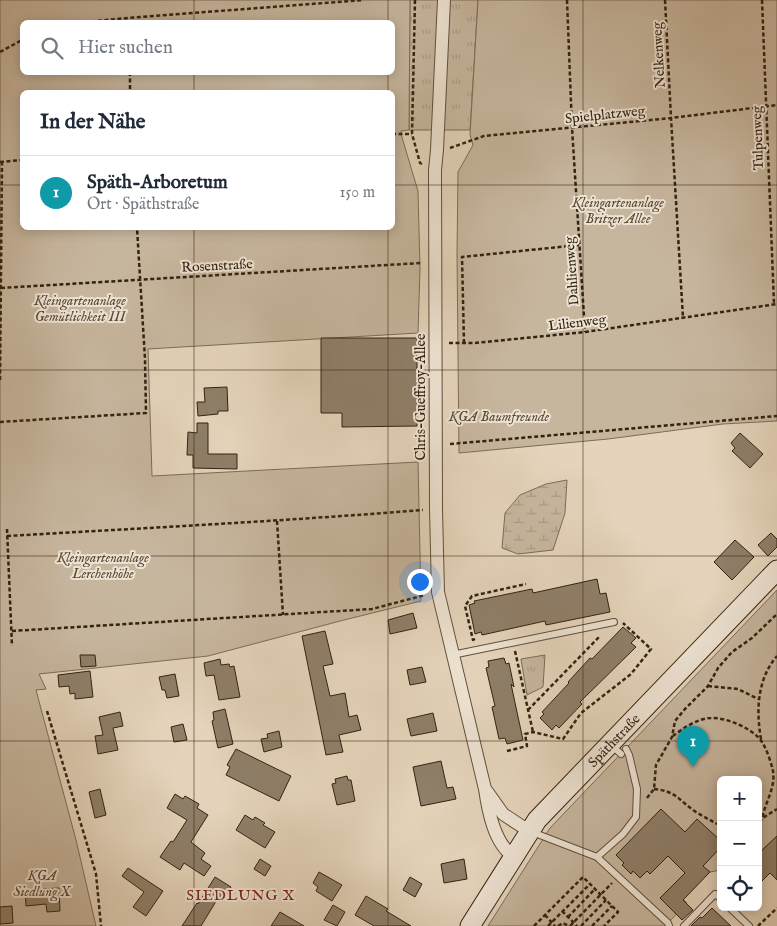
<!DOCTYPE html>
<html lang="de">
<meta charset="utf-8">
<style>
:root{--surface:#fff;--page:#f2f2f3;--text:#1f2937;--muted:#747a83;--line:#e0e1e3;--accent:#8f2418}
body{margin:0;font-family:"IM FELL English",serif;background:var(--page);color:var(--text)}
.controls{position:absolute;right:15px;bottom:15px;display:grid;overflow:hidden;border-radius:8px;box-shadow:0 2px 12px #0003}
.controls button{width:45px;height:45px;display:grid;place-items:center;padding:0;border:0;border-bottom:1px solid var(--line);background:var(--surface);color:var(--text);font:25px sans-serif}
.you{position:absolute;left:419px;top:581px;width:18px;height:18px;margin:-12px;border:4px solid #fff;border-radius:50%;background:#1a73e8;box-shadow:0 0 0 8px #1a73e833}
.badge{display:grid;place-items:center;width:32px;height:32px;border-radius:50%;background:var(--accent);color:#fff;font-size:16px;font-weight:700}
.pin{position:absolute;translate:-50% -41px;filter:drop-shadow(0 1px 2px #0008)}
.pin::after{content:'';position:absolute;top:26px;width:18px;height:15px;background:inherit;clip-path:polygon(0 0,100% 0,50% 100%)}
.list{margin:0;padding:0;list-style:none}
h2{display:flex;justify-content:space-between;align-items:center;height:65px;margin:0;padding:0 20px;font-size:21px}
h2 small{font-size:16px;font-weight:400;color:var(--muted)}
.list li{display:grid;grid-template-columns:32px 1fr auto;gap:15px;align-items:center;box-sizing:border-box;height:75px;padding:0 20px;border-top:1px solid var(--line)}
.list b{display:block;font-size:19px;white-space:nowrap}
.list p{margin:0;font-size:16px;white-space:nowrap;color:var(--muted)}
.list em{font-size:16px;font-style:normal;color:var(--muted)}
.icon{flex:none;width:28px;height:28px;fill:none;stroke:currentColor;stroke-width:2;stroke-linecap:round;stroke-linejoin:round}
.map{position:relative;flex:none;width:777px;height:926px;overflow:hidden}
.search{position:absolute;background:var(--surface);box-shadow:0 2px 12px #0003;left:20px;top:20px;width:375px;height:55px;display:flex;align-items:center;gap:12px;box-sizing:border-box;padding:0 18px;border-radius:8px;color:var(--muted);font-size:19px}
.panel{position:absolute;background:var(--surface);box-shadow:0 2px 12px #0003;left:20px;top:90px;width:375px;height:140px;border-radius:8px}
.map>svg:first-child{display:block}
</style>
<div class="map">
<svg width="777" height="926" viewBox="0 0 777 926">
<defs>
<pattern id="grass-tufts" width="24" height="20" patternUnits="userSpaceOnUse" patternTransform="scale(1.25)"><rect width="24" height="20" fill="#c7b69e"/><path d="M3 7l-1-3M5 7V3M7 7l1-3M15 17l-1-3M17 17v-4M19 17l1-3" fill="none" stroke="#ab9c87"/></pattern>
<pattern id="wetland-marsh" width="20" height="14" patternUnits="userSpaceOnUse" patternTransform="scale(1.25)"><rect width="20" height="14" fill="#c7b69e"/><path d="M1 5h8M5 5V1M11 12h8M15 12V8" fill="none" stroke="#ab9c87"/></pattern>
</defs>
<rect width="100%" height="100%" fill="#e5d4bb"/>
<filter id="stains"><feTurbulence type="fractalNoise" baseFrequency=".004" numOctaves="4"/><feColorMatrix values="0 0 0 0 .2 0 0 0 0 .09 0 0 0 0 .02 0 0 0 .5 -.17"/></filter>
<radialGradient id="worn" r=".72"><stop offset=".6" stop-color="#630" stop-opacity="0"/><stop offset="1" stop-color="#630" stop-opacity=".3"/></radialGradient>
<path fill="url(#grass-tufts)" stroke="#7c6c58" d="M 410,0 L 478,0 L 470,130 L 409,130 Z
M 545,655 L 543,687 L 527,695 L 521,659 Z"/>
<path fill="url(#wetland-marsh)" stroke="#7c6c58" d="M 567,480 L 565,513 L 553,550 L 518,554 L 502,548 L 505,513 L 520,495 L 546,484 Z"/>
<path fill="#c7b69e" stroke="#7c6c58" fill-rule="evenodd" d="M 0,0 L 410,0 L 409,130 L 401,131 L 401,134 L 418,191 L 420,269 L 418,333 L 148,349 L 152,476 L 418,462 L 421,601 L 344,620 L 208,656 L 39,674 L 46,689 L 36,690 L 76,840 L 96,926 L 0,926 ZM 22,22 L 392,22 L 392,72 L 22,72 ZM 22,92 L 392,92 L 392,228 L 22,228 Z
M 478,0 L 777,0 L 777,421 L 723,424 L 608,439 L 459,453 L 457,252 L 458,172 L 473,145 L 470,135 Z
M 777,590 L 777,836 L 758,854 L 758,780 L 721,780 L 721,870 L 710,872 L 683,899 L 687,903 L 665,926 L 488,926 L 550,828 Z"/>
<path fill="#8f7f69" stroke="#322211" d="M 321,338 L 417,338 L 417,426 L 342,427 L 342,413 L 321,413 Z
M 227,387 L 228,411 L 218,411 L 218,414 L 198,416 L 197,402 L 205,402 L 204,388 Z
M 197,423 L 208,423 L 208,454 L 237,454 L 237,469 L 193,468 L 193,455 L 187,455 L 188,432 L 197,433 Z
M 740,433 L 763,454 L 750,468 L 732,451 L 735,448 L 731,443 Z
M 771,533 L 777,539 L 777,547 L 768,556 L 758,545 Z
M 735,540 L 754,557 L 732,580 L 714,562 Z
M 597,579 L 600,594 L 606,593 L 610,612 L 546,625 L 545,621 L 482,635 L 481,632 L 475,634 L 469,605 L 475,603 L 474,601 L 532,589 L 533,593 Z
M 413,613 L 417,628 L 390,634 L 388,620 Z
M 623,627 L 636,638 L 631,643 L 636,647 L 580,702 L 582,704 L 559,728 L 556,725 L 552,730 L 540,718 L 544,714 L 542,712 L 569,683 L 568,682 L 590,658 L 592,659 Z
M 325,631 L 333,664 L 323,666 L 330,696 L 345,693 L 349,717 L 357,715 L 361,730 L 339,735 L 343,752 L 326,755 L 302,636 Z
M 80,655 L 95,655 L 96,666 L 81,667 Z
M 504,658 L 506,664 L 509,663 L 514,687 L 511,684 L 523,740 L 507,744 L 505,738 L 499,739 L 492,707 L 495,706 L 486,668 L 489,667 L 488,661 Z
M 220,659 L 221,665 L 229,664 L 230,667 L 234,666 L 240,697 L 219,700 L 214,675 L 206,676 L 204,663 Z
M 422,667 L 426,682 L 410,685 L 407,670 Z
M 90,671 L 93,697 L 75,699 L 75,693 L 70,694 L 69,686 L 59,687 L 58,675 Z
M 175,674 L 179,696 L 167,698 L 165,690 L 162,690 L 159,677 Z
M 225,709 L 233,744 L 218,748 L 212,721 L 214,720 L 213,712 Z
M 120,712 L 123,726 L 113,728 L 118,750 L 98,754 L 95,736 L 103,735 L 99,717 Z
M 433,713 L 437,731 L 411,736 L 407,719 Z
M 183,724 L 187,740 L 174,742 L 171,727 Z
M 279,731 L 282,747 L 264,752 L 261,739 L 268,738 L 267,734 Z
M 236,749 L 291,776 L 279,801 L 226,775 L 230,767 L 227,765 Z
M 441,761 L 447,788 L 453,787 L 456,799 L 421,806 L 413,767 Z
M 347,776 L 348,780 L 351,780 L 355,801 L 337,805 L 332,784 L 336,783 L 335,779 Z
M 100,789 L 106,815 L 95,818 L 89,792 Z
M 175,794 L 183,799 L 185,796 L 199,804 L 197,808 L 208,815 L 191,842 L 205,853 L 201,859 L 211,866 L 204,876 L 184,863 L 180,870 L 160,857 L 171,841 L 173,842 L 187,820 L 167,808 Z
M 661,809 L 685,832 L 697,819 L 721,841 L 721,847 L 703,866 L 710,872 L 683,900 L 693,910 L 682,920 L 660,898 L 685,873 L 668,856 L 650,874 L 647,871 L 640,878 L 633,871 L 631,874 L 622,865 L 624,863 L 616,855 Z
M 245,815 L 253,820 L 255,817 L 265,823 L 263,825 L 275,832 L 265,848 L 236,830 Z
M 777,836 L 777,880 L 770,873 L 758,885 L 758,854 Z
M 260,859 L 271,866 L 265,876 L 254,869 Z
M 464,859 L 467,879 L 444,883 L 441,864 Z
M 128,868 L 163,891 L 146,916 L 133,907 L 144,892 L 122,876 Z
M 319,872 L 342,885 L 332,901 L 316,891 L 318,887 L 313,883 Z
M 215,877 L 231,887 L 223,901 L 218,898 L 201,926 L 182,926 L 197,903 L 198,904 Z
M 410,877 L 422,884 L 415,897 L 403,890 Z
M 59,888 L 60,911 L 47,912 L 46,904 L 26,906 L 25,890 Z
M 366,896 L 388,909 L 386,911 L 411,926 L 374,926 L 355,915 Z
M 333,905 L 345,912 L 337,926 L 324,920 Z
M 12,906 L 13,923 L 0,924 L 0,907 Z
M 712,908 L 731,926 L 691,926 L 700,917 L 702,918 Z
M 280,912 L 304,926 L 271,926 Z"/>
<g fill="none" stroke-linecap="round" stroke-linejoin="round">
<g stroke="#5f4e3c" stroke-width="8">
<path id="lane" d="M 452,655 L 614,622
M 611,745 L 621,754
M 532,832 L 597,857 L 668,923 L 669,926
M 597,857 L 623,834 L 636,817 L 637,789 L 629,755 L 626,749
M 729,907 L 749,926
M 684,926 L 715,894 L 721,899"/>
</g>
<g stroke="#5f4e3c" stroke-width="14">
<path id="street" d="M 444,0 L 437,150 L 435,170 L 436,510 L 438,592 L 485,789 C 488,810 494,843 513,856
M 486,790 L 503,814 L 529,831"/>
</g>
<g stroke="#322211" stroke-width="21">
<g id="secondary">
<path id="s1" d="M 470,926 L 537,820 L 777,570"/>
</g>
</g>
<path stroke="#322211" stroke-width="2.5" stroke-dasharray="4 2.5" stroke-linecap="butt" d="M 415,0 L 412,134 L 420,163 L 422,164
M 567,0 L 572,128 L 585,332
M 665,0 L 671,118 L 683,318
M 762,0 L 774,304
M 85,22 L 128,18 L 363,0
M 0,52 L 22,40
M 130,72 L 130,92
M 392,134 L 412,134
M 450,148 L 484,136 L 671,118 L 777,105
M 0,162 L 22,160
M 1,288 L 421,263
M 449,343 L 475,343 L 585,332 L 777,304
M 464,343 L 462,257 L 579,245
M 0,380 L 2,162
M 0,422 L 146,413 L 145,359 L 137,228
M 450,444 L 777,416
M 277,521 L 283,615
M 7,529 L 12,646
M 7,536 C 146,528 284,521 423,510
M 12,631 L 372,609 L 425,595
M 475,639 L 473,640 L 465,606 L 472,596 L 526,584
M 515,651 L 533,732
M 708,686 L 738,689 L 758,699
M 528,710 L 600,636
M 47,711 L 96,874 L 101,926
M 673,736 C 682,729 698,718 711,718 C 726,717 754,729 762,742 C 767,750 771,762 773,771 C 776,788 764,804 762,820
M 761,739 C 756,711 757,679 777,656
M 507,751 L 527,746 L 525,734 L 533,732 L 563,739 L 581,713 L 631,674 L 651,649 L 623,623
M 654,789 C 677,791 679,801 696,812 C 704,817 712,821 721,826
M 647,798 L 654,789 L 656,765 L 672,737 L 675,721 L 685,709 L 708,686 L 718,668 L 732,652 L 752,638 L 777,614
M 758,821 L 777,809
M 562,911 L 577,926
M 545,915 L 555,926
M 568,917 L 595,889
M 534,926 L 583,877 L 618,912 L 604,926
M 548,926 L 590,884
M 558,926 L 563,923 L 569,926
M 570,926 L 612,883
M 581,926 L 606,900
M 592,926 L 612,906
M 758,926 L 777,908"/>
<use href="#lane" stroke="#eee3d3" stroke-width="6"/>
<use href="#street" stroke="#eee3d3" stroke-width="12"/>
<use href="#secondary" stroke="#eee3d3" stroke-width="19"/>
</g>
<path fill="none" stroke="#322211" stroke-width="1" stroke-opacity="0.55" d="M 194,0 L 194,22M 388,0 L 388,22M 583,0 L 583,926M 194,72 L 194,92M 388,72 L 388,92M 0,185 L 22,185M 392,185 L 777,185M 194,228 L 194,926M 388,228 L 388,926M 0,370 L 777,370M 0,556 L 777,556M 0,741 L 777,741"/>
<g text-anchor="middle" stroke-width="4" stroke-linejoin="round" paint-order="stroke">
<g font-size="14" fill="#322211" stroke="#eee3d3">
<text transform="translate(658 55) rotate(-93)" y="5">Nelkenweg</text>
<text transform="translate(605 114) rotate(-6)" y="5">Spielplatzweg</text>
<text transform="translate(757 138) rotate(-92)" y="5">Tulpenweg</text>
<text transform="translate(217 265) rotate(-3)" y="5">Rosenstraße</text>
<text transform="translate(571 271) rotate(-94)" y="5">Dahlienweg</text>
<text transform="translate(577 322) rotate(-7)" y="5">Lilienweg</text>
<text transform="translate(420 397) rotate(-90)" y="5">Chris-Gueffroy-Allee</text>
<text dy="5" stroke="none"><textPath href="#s1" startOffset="236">Späthstraße</textPath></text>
</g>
<g font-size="14" font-style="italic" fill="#574734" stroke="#eee3d3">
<text x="618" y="207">Kleingartenanlage<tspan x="618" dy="16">Britzer Allee</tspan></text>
<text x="80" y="305">Kleingartenanlage<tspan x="80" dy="16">Gemütlichkeit III</tspan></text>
<text x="499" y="421">KGA Baumfreunde</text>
<text x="103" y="562">Kleingartenanlage<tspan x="103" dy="16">Lerchenhöhe</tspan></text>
<text x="42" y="880">KGA<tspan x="42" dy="16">Siedlung X</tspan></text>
</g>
<g font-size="15" letter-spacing="1" fill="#7a1f14" stroke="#eee3d3">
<text x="241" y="900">SIEDLUNG X</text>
</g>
</g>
<rect width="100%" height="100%" filter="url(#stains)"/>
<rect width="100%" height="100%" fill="url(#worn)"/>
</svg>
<div class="controls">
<button>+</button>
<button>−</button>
<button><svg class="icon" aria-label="locate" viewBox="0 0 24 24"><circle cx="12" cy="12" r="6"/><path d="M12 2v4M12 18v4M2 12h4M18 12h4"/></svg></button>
</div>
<div class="you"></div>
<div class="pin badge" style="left:693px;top:767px;background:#0f9aa8">1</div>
<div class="search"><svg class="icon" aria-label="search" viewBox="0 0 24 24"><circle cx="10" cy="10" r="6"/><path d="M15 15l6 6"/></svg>Hier suchen</div>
<section class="panel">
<h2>In der Nähe<small></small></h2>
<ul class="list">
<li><span class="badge" style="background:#0f9aa8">1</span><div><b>Späth-Arboretum</b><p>Ort · Späthstraße</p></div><em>150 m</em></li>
</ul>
</section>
</div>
